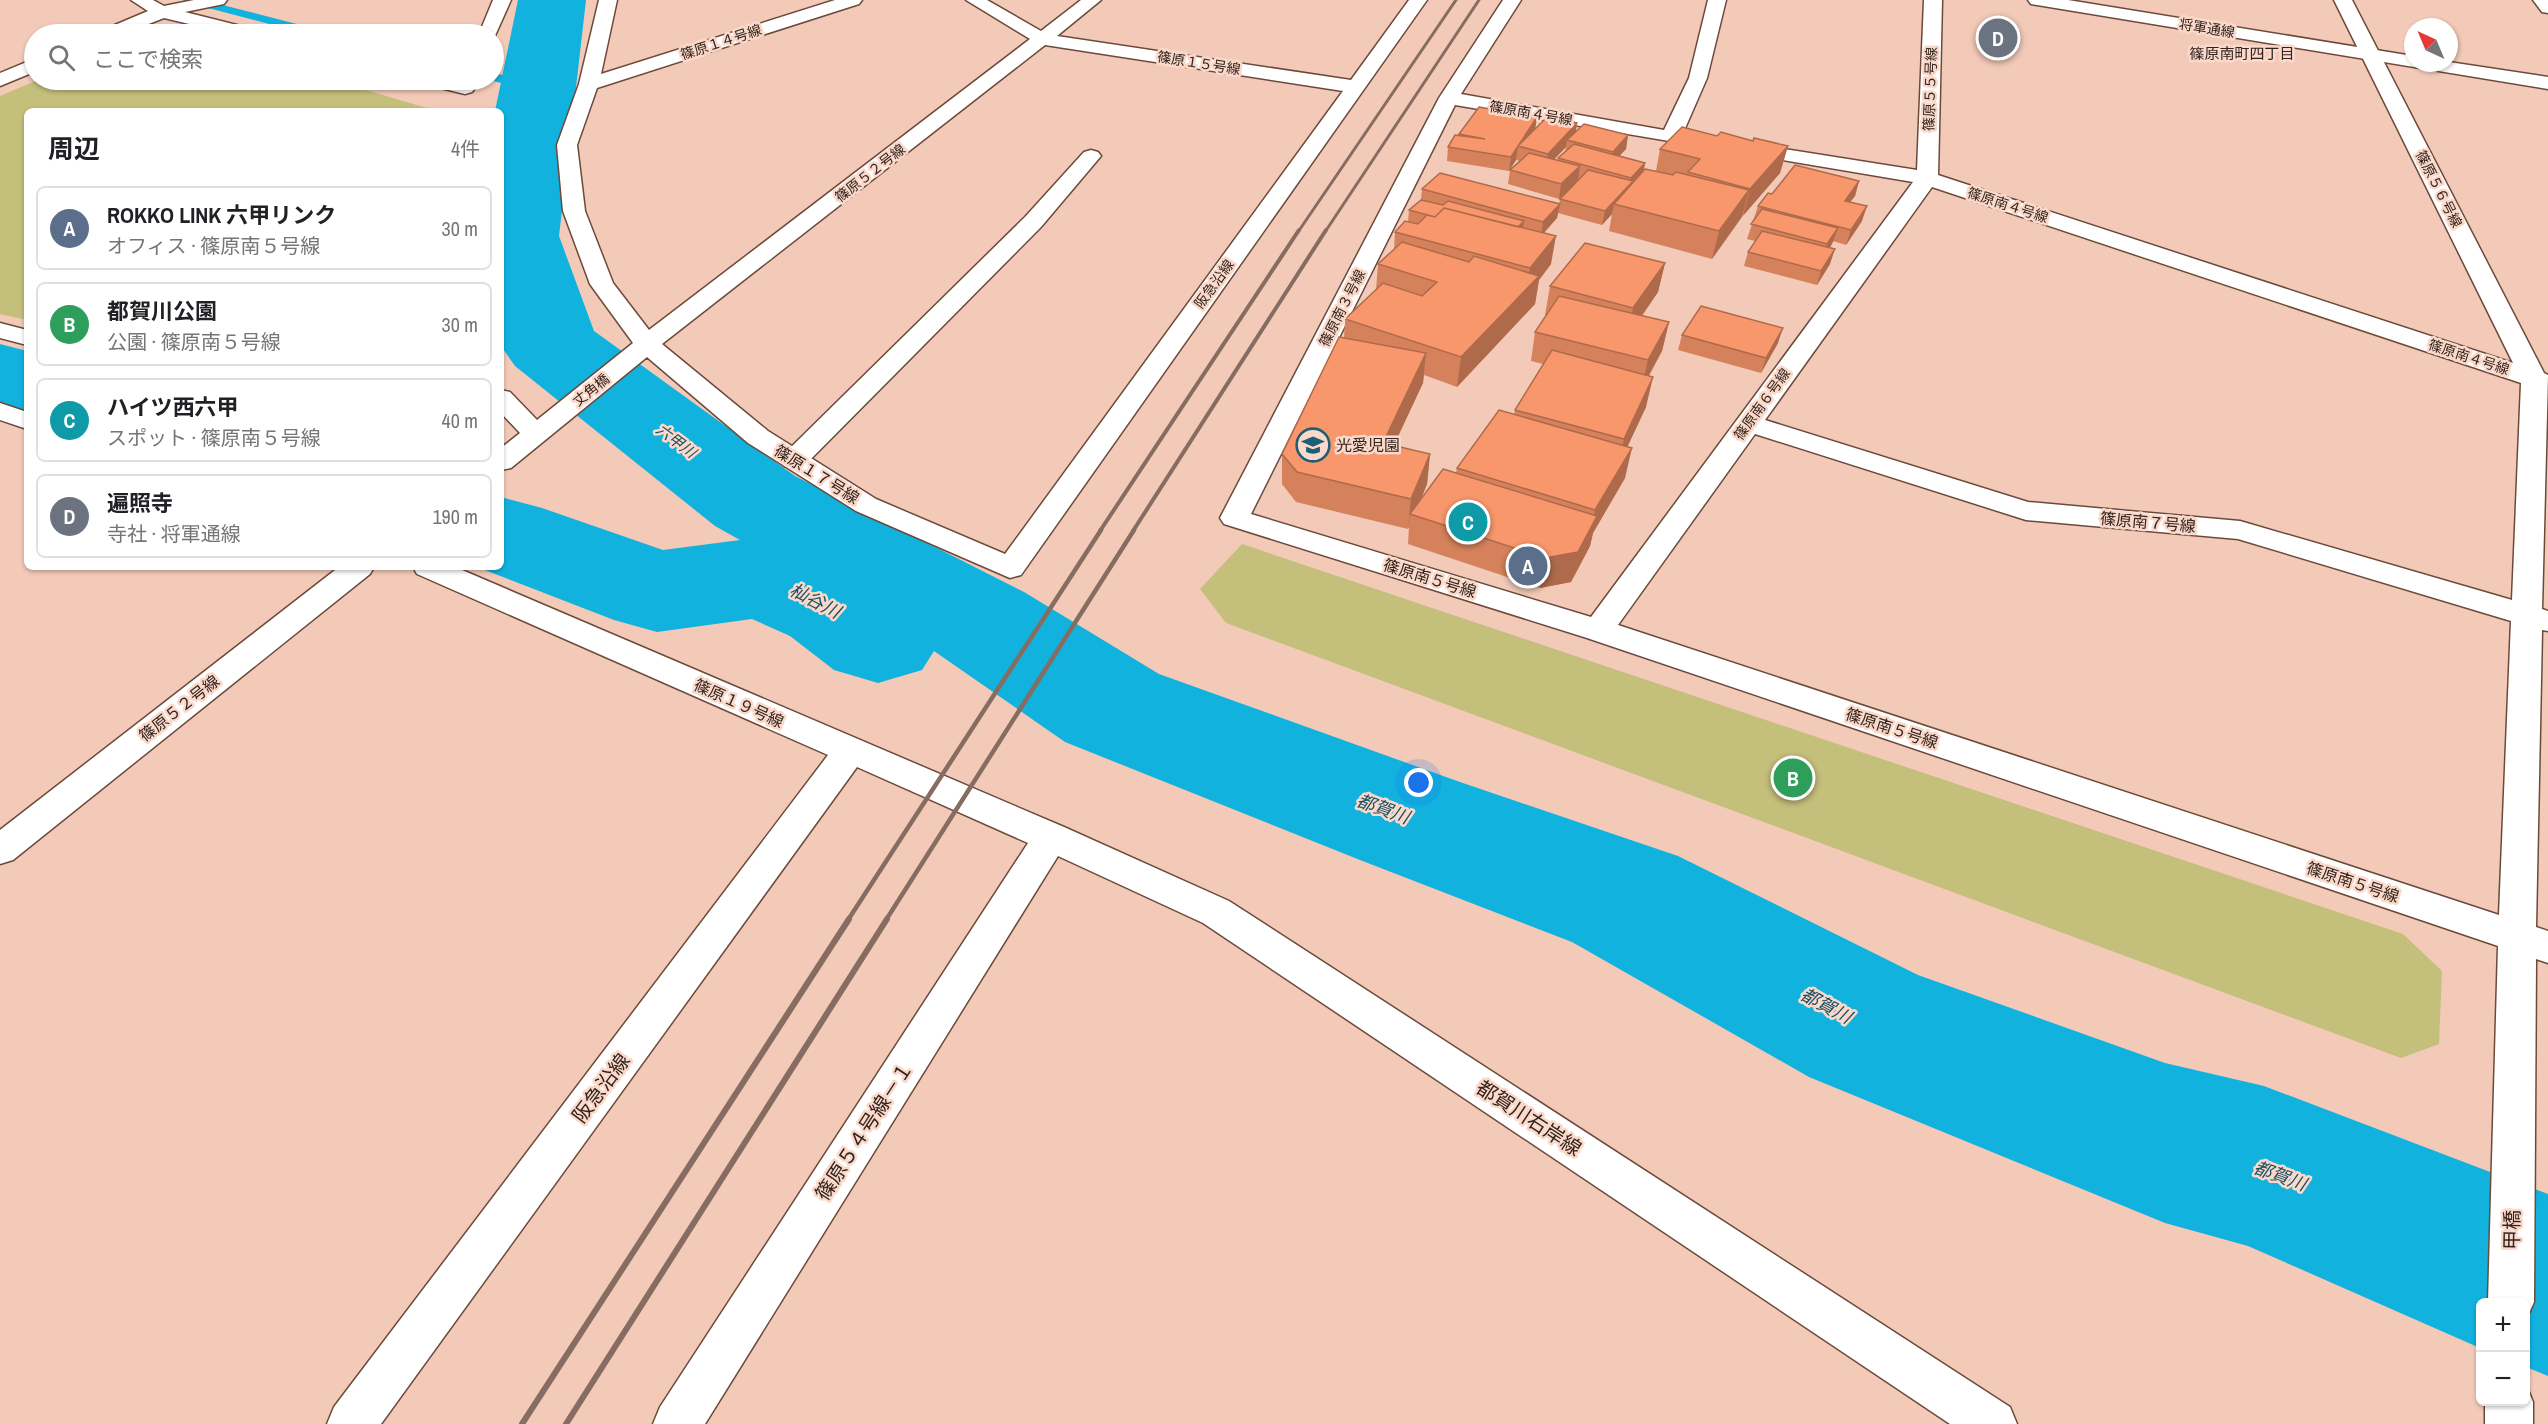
<!DOCTYPE html>
<html lang="ja">
<meta charset="utf-8">
<style>
:root{--surface:#fff;--page:#f6f6f6;--text:#202124;--muted:#757577;--line:#e0e0e0;--accent:#db2777}
body{margin:0;font-family:"Archivo Narrow","Noto Sans JP",sans-serif;background:var(--page);color:var(--text)}
.controls{position:absolute;right:18px;bottom:18px;display:grid;overflow:hidden;border-radius:9px;box-shadow:0 2px 4px #0004}
.controls button{width:54px;height:54px;display:grid;place-items:center;padding:0;border:0;border-bottom:2px solid var(--line);background:var(--surface);color:var(--text);font:30px sans-serif}
.compass{position:absolute;left:2404px;top:18px;width:54px;height:54px;border-radius:50%;background:var(--surface);box-shadow:0 2px 4px #0004;rotate:316deg}
.you{position:absolute;left:1419px;top:783px;width:21px;height:21px;margin:-15px;border:4px solid #fff;border-radius:50%;background:#1a73e8;box-shadow:0 0 0 9px #1a73e833}
.badge{display:grid;place-items:center;width:39px;height:39px;border-radius:50%;background:var(--accent);color:#fff;font-size:20px;font-weight:700}
.pin{position:absolute;translate:-50% -50%;border:3px solid #fff;box-shadow:0 2px 6px #0006}
.list{margin:0;padding:0;list-style:none}
h2{display:flex;justify-content:space-between;align-items:center;height:78px;margin:0;padding:0 24px;font-size:26px}
h2 small{font-size:20px;font-weight:400;color:var(--muted)}
.list li{display:grid;grid-template-columns:39px 1fr auto;gap:18px;align-items:center;box-sizing:border-box;height:84px;margin:0 12px 12px;padding:0 12px;border:2px solid var(--line);border-radius:9px}
.list b{display:block;font-size:22px;white-space:nowrap}
.list p{margin:0;font-size:20px;white-space:nowrap;color:var(--muted)}
.list em{font-size:20px;font-style:normal;color:var(--muted)}
.icon{flex:none;width:33px;height:33px;fill:none;stroke:currentColor;stroke-width:2;stroke-linecap:round;stroke-linejoin:round}
.map{position:relative;flex:none;width:2548px;height:1424px;overflow:hidden}
.search{position:absolute;background:var(--surface);box-shadow:0 2px 4px #0004;left:24px;top:24px;width:480px;height:66px;display:flex;align-items:center;gap:15px;box-sizing:border-box;padding:0 21px;border-radius:33px;color:var(--muted);font-size:22px}
.panel{position:absolute;background:var(--surface);box-shadow:0 2px 4px #0004;left:24px;top:108px;width:480px;height:462px;border-radius:9px}
.map>svg:first-child{display:block}
</style>
<div class="map">
<svg width="2548" height="1424" viewBox="0 0 2548 1424">
<rect width="100%" height="100%" fill="#f3cab8"/>
<path fill="#c4bf7b" d="M 38,80 L 332,80 L 437,111 L 27,111 L 27,320 L 0,314 L 0,96 Z
M 1242,544 L 2403,934 L 2442,971 L 2439,1044 L 2401,1058 L 1226,623 L 1200,589 Z"/>
<g fill="none" stroke-linecap="round" stroke-linejoin="round">
<path fill="#11b2de" fill-rule="evenodd" d="M 183,0 L 203,0 L 324,31 L 326,34 L 308,34 L 185,2 Z
M 494,73 L 544,85 L 546,88 L 539,92 L 489,80 L 494,80 Z"/>
<path fill="#11b2de" fill-rule="evenodd" d="M 518,0 L 586,0 L 559,236 L 594,331 L 795,476 L 1024,592 L 1159,674 L 1460,782 L 1678,856 L 1918,975 L 2165,1063 L 2264,1086 L 2548,1194 L 2548,1376 L 2526,1367 L 2526,1302 L 2480,1302 L 2480,1348 L 2248,1246 L 2165,1223 L 1809,1077 L 1572,942 L 1360,860 L 1065,742 L 934,651 L 922,670 L 878,683 L 834,670 L 790,636 L 752,619 L 657,632 L 614,620 L 477,567 L 501,567 L 501,497 L 542,508 L 663,550 L 740,540 L 715,526 L 515,366 L 501,346 L 501,111 L 495,111 Z
M 0,344 L 27,351 L 27,413 L 0,406 Z"/>
<g stroke="#6c4a3b" stroke-width="3">
<path id="service" d="M 2533,0 L 2548,0 L 2548,13 L 2542,12 Z
M 1091,150 L 1098,152 L 1101,156 L 1041,227 L 804,466 L 794,468 L 784,466 L 780,460 L 784,454 L 1025,217 L 1084,152 Z"/>
</g>
<g stroke="#6c4a3b" stroke-width="3">
<path id="minor" d="M 131,0 L 153,0 L 164,6 L 194,0 L 227,0 L 224,4 L 185,12 L 257,30 L 260,34 L 231,34 L 164,18 L 123,34 L 100,34 L 103,30 L 148,11 Z
M 493,0 L 511,0 L 494,38 L 494,34 L 479,34 Z
M 599,0 L 617,0 L 601,74 L 835,0 L 862,0 L 859,4 L 597,88 L 577,145 L 585,211 L 613,283 L 649,330 L 1030,39 L 966,0 L 987,0 L 1041,31 L 1081,0 L 1101,0 L 1057,36 L 1351,80 L 1409,0 L 1427,0 L 1021,575 L 1010,578 L 856,511 L 748,443 L 647,357 L 511,468 L 501,470 L 501,448 L 520,433 L 501,413 L 501,390 L 510,392 L 537,420 L 633,343 L 590,284 L 563,211 L 557,145 L 579,84 ZM 1045,45 L 1343,91 L 1005,554 L 876,499 L 768,431 L 662,344 Z
M 1503,0 L 1521,0 L 1461,94 L 1664,130 L 1689,78 L 1708,0 L 1726,0 L 1707,78 L 1683,133 L 1917,170 L 1924,0 L 1942,0 L 1938,175 L 2513,363 L 2334,0 L 2352,0 L 2544,373 L 2548,375 L 2542,609 L 2548,611 L 2548,631 L 2542,630 L 2536,927 L 2548,931 L 2548,963 L 2536,959 L 2534,1302 L 2527,1318 L 2526,1319 L 2526,1302 L 2488,1302 L 2498,946 L 1587,638 L 1224,524 L 1220,518 L 1439,98 ZM 1455,105 L 1913,182 L 1591,617 L 1251,514 ZM 1932,187 L 2521,383 L 2512,600 L 2240,521 L 2028,502 L 1765,420 ZM 1755,434 L 2026,520 L 2238,539 L 2511,621 L 2499,915 L 1618,625 Z
M 34,59 L 34,72 L 0,86 L 0,73 Z
M 422,80 L 453,80 L 472,84 L 475,88 L 472,92 L 465,94 L 424,84 Z
M 0,323 L 27,330 L 27,345 L 0,338 Z
M 0,403 L 27,412 L 27,429 L 0,420 Z
M 339,567 L 374,567 L 370,574 L 13,860 L 0,864 L 0,830 Z
M 413,567 L 455,567 L 1064,827 L 1229,901 L 2010,1407 L 2017,1424 L 1950,1424 L 1203,923 L 1058,856 L 705,1424 L 653,1424 L 660,1407 L 1028,843 L 857,767 L 381,1424 L 327,1424 L 334,1407 L 828,755 L 417,574 Z
M 2526,1385 L 2533,1402 L 2533,1424 L 2485,1424 L 2485,1402 L 2526,1402 Z"/>
</g>
<g stroke="#6c4a3b" stroke-width="3">
<path id="tertiary" d="M 2028,0 L 2068,0 L 2413,56 L 2413,63 L 2449,62 L 2548,77 L 2548,89 L 2037,5 L 2031,4 Z"/>
</g>
<use href="#service" fill="#fff" fill-rule="evenodd"/>
<use href="#minor" fill="#fff" fill-rule="evenodd"/>
<use href="#tertiary" fill="#fff" fill-rule="evenodd"/>
<path stroke="#876c61" stroke-width="3" d="M 1298,232 L 1456,0
M 1325,232 L 1479,0"/>
<path stroke="#876c61" stroke-width="4" d="M 1100,531 L 1299,230
M 1133,531 L 1326,230"/>
<path stroke="#876c61" stroke-width="4.5" d="M 848,920 L 1101,530
M 886,920 L 1134,530"/>
<path stroke="#876c61" stroke-width="6" d="M 522,1424 L 849,919
M 566,1424 L 887,919"/>
</g>
<path fill="#d5825c" fill-rule="evenodd" d="M 1577,123 L 1576,132 L 1628,135 L 1626,149 L 1619,156 L 1645,163 L 1644,170 L 1656,171 L 1660,149 L 1717,136 L 1788,146 L 1780,173 L 1742,216 L 1712,259 L 1609,231 L 1612,214 L 1602,225 L 1558,213 L 1557,218 L 1544,233 L 1551,264 L 1539,280 L 1535,304 L 1457,387 L 1424,375 L 1423,383 L 1393,446 L 1430,454 L 1427,484 L 1421,500 L 1456,473 L 1457,468 L 1514,414 L 1515,410 L 1543,364 L 1531,361 L 1535,332 L 1547,315 L 1545,315 L 1550,286 L 1665,263 L 1658,292 L 1642,316 L 1669,322 L 1662,351 L 1649,376 L 1646,407 L 1627,447 L 1625,478 L 1593,533 L 1590,546 L 1571,582 L 1540,588 L 1408,544 L 1409,527 L 1408,529 L 1296,502 L 1282,484 L 1282,454 L 1344,338 L 1345,319 L 1376,290 L 1378,264 L 1394,250 L 1395,232 L 1408,222 L 1409,210 L 1421,200 L 1422,189 L 1559,204 L 1560,199 L 1577,182 L 1559,199 L 1508,184 L 1510,170 L 1520,161 L 1516,160 L 1509,171 L 1447,161 L 1448,147 L 1459,136 L 1459,134 L 1535,130 ZM 1566,147 L 1565,152 L 1558,158 L 1558,160 L 1554,159 Z
M 1859,181 L 1855,196 L 1850,202 L 1862,221 L 1846,245 L 1833,241 L 1830,248 L 1830,264 L 1817,285 L 1744,266 L 1748,252 L 1755,241 L 1747,239 L 1758,206 L 1772,194 Z
M 1682,335 L 1778,343 L 1761,373 L 1678,350 Z"/>
<path fill="#ae6a4b" d="M 1537,117 L 1535,131 L 1518,146 L 1516,160 L 1509,171 L 1511,157 Z
M 1577,123 L 1575,137 L 1567,140 L 1566,147 L 1546,168 L 1548,154 Z
M 1628,135 L 1626,149 L 1610,166 L 1613,152 Z
M 1788,146 L 1780,173 L 1743,216 L 1750,189 Z
M 1645,163 L 1642,177 L 1614,204 L 1612,214 L 1602,225 L 1605,211 L 1630,184 L 1631,178 Z
M 1580,166 L 1578,181 L 1559,199 L 1561,184 Z
M 1859,181 L 1855,196 L 1840,215 L 1845,201 Z
M 1749,190 L 1742,217 L 1712,259 L 1719,231 Z
M 1560,204 L 1557,218 L 1541,236 L 1543,222 Z
M 1867,206 L 1862,221 L 1846,245 L 1851,230 Z
M 1524,221 L 1522,235 L 1509,237 Z
M 1838,228 L 1833,242 L 1823,259 L 1827,244 Z
M 1556,236 L 1551,264 L 1539,280 L 1535,304 L 1457,387 L 1461,357 L 1526,289 L 1530,268 Z
M 1835,249 L 1830,264 L 1817,285 L 1821,271 Z
M 1665,263 L 1658,292 L 1627,337 L 1633,308 Z
M 1669,322 L 1662,351 L 1641,389 L 1648,360 Z
M 1783,328 L 1778,343 L 1761,373 L 1766,358 Z
M 1426,353 L 1423,383 L 1381,473 L 1383,443 Z
M 1653,377 L 1646,407 L 1617,469 L 1624,439 Z
M 1632,448 L 1625,478 L 1593,533 L 1590,546 L 1571,582 L 1540,588 L 1545,558 L 1592,525 L 1595,510 Z
M 1430,454 L 1427,484 L 1414,515 L 1410,514 L 1408,529 L 1411,499 Z"/>
<path fill="#f8976b" stroke="#ae6a4b" stroke-width="1.5" d="M 1479,107 L 1537,117 L 1511,157 L 1448,147 L 1455,135 L 1485,139 L 1459,134 Z
M 1548,116 L 1577,123 L 1548,154 L 1518,146 Z
M 1584,124 L 1628,135 L 1613,152 L 1567,140 Z
M 1682,127 L 1717,136 L 1721,132 L 1753,141 L 1754,138 L 1788,146 L 1750,189 L 1688,172 L 1700,159 L 1660,149 Z
M 1574,144 L 1645,163 L 1631,178 L 1558,158 Z
M 1529,153 L 1580,166 L 1561,184 L 1510,170 Z
M 1795,165 L 1859,181 L 1845,201 L 1867,206 L 1851,230 L 1758,206 L 1768,193 L 1772,194 Z
M 1645,169 L 1673,175 L 1676,172 L 1749,190 L 1719,231 L 1614,204 Z
M 1588,170 L 1633,181 L 1605,211 L 1560,199 Z
M 1440,173 L 1560,204 L 1543,222 L 1422,189 Z
M 1421,200 L 1443,205 L 1448,201 L 1524,221 L 1518,227 L 1444,208 L 1435,217 L 1409,210 Z
M 1444,208 L 1556,236 L 1530,268 L 1395,232 L 1405,221 L 1418,224 L 1427,215 L 1435,217 Z
M 1762,209 L 1838,228 L 1827,244 L 1751,224 Z
M 1762,231 L 1835,249 L 1821,271 L 1748,252 Z
M 1402,242 L 1469,262 L 1474,256 L 1539,276 L 1461,357 L 1345,319 L 1383,283 L 1422,296 L 1437,282 L 1378,264 Z
M 1585,243 L 1665,263 L 1633,308 L 1550,286 Z
M 1559,296 L 1669,322 L 1648,360 L 1535,332 Z
M 1701,306 L 1783,328 L 1766,358 L 1682,335 Z
M 1339,337 L 1426,353 L 1383,443 L 1430,454 L 1411,499 L 1297,472 L 1282,454 Z
M 1552,350 L 1653,377 L 1624,439 L 1515,410 Z
M 1499,410 L 1632,448 L 1595,510 L 1457,468 Z
M 1443,469 L 1597,516 L 1578,552 L 1545,558 L 1410,514 Z"/>
<defs>
<g id="school-ring" transform="scale(1.725)"><circle r="9.5" fill="#fad9cb" stroke="#1f5f75" stroke-width="1.5"/><path d="M0-5L7-2L0 1L-7-2ZM-4 1L0 2.5L4 1V4Q0 6-4 4Z" fill="#1f5f75"/></g>
</defs>
<g fill-rule="evenodd">
<use href="#school-ring" x="1313" y="445"/>
</g>
<g text-anchor="middle" stroke-width="5" stroke-linejoin="round" paint-order="stroke">
<g font-size="14" fill="#32231c" stroke="#fad9cb">
<text transform="translate(2207 28) rotate(9)" y="5">将軍通線</text>
<text transform="translate(721 42) rotate(-18)" y="5">篠原１４号線</text>
<text transform="translate(1199 63) rotate(9)" y="5">篠原１５号線</text>
<text transform="translate(1930 89) rotate(-88)" y="5">篠原５５号線</text>
<text transform="translate(1531 113) rotate(10)" y="5">篠原南４号線</text>
<text transform="translate(870 173) rotate(-38)" y="5">篠原５２号線</text>
<text transform="translate(2439 189) rotate(63)" y="5">篠原５６号線</text>
<text transform="translate(2008 205) rotate(18)" y="5">篠原南４号線</text>
<text transform="translate(1214 284) rotate(-54)" y="5">阪急沿線</text>
<text transform="translate(1342 308) rotate(-63)" y="5">篠原南３号線</text>
<text transform="translate(2469 357) rotate(18)" y="5">篠原南４号線</text>
<text transform="translate(591 390) rotate(-39)" y="5">丈角橋</text>
<text transform="translate(1762 404) rotate(-54)" y="5">篠原南６号線</text>
</g>
<g font-size="15" fill="#32231c" stroke="#fad9cb">
<text x="2242" y="59">篠原南町四丁目</text>
</g>
<g font-size="15" font-style="italic" fill="#174f62" stroke="#fad9cb">
<text transform="translate(676 441) rotate(37)" y="5">六甲川</text>
</g>
<g font-size="16" fill="#32231c" stroke="#fad9cb" text-anchor="start">
<text x="1336" y="451">光愛児園</text>
</g>
<g font-size="16" fill="#32231c" stroke="#fad9cb">
<text transform="translate(817 474) rotate(32)" y="6">篠原１７号線</text>
<text transform="translate(2148 522) rotate(5)" y="6">篠原南７号線</text>
<text transform="translate(1430 578) rotate(17)" y="6">篠原南５号線</text>
<text transform="translate(739 703) rotate(24)" y="6">篠原１９号線</text>
<text transform="translate(179 708) rotate(-38)" y="6">篠原５２号線</text>
<text transform="translate(1892 728) rotate(18)" y="6">篠原南５号線</text>
<text transform="translate(2353 882) rotate(18)" y="6">篠原南５号線</text>
</g>
<g font-size="18" font-style="italic" fill="#174f62" stroke="#fad9cb">
<text transform="translate(815 601) rotate(27)" y="6">杣谷川</text>
<text transform="translate(1383 809) rotate(20)" y="6">都賀川</text>
<text transform="translate(1826 1006) rotate(28)" y="6">都賀川</text>
<text transform="translate(2280 1176) rotate(20)" y="6">都賀川</text>
</g>
<g font-size="20" fill="#32231c" stroke="#fad9cb">
<text transform="translate(601 1088) rotate(-53)" y="7">阪急沿線</text>
<text transform="translate(1529 1118) rotate(33)" y="7">都賀川右岸線</text>
<text transform="translate(864 1131) rotate(-57)" y="7">篠原５４号線－１</text>
<text transform="translate(2512 1230) rotate(-89)" y="7">甲橋</text>
</g>
</g>
</svg>
<div class="controls">
<button>+</button>
<button>−</button>
</div>
<svg class="compass" viewBox="-18 -18 36 36"><path d="M0-13l5 13h-10z" fill="#e53935"/><path d="M0 13l5-13h-10z" fill="#757577"/></svg>
<div class="you"></div>
<div class="pin badge" style="left:1528px;top:566px;background:#5c6f8a">A</div>
<div class="pin badge" style="left:1793px;top:778px;background:#2e9e5b">B</div>
<div class="pin badge" style="left:1468px;top:522px;background:#0f9aa8">C</div>
<div class="pin badge" style="left:1998px;top:38px;background:#6b7280">D</div>
<div class="search"><svg class="icon" aria-label="search" viewBox="0 0 24 24"><circle cx="10" cy="10" r="6"/><path d="M15 15l6 6"/></svg>ここで検索</div>
<section class="panel">
<h2>周辺<small>4件</small></h2>
<ul class="list">
<li><span class="badge" style="background:#5c6f8a">A</span><div><b>ROKKO LINK 六甲リンク</b><p>オフィス · 篠原南５号線</p></div><em>30 m</em></li>
<li><span class="badge" style="background:#2e9e5b">B</span><div><b>都賀川公園</b><p>公園 · 篠原南５号線</p></div><em>30 m</em></li>
<li><span class="badge" style="background:#0f9aa8">C</span><div><b>ハイツ西六甲</b><p>スポット · 篠原南５号線</p></div><em>40 m</em></li>
<li><span class="badge" style="background:#6b7280">D</span><div><b>遍照寺</b><p>寺社 · 将軍通線</p></div><em>190 m</em></li>
</ul>
</section>
</div>
